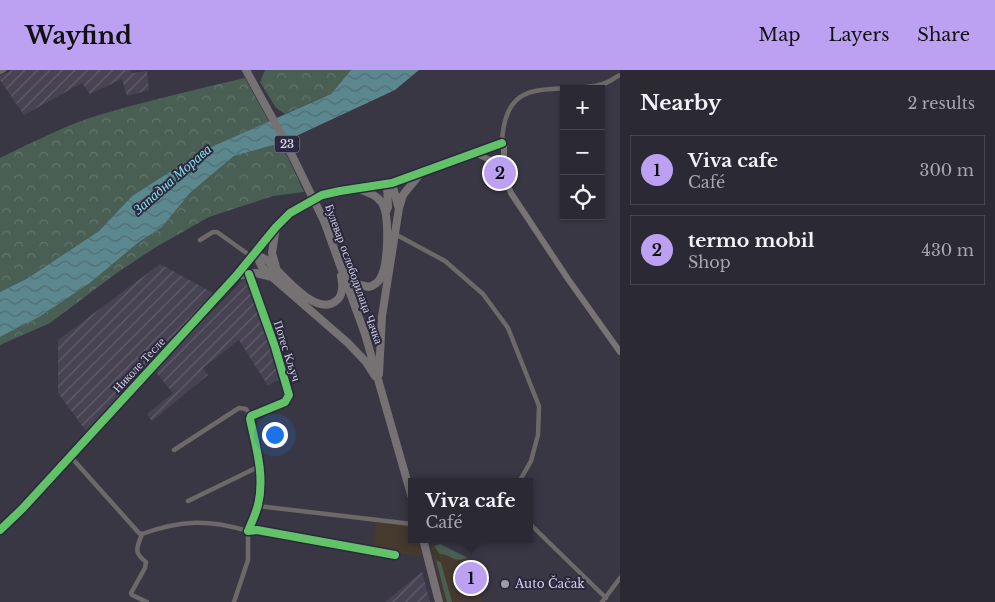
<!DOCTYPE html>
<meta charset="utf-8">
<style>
:root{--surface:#2b2933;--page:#37353f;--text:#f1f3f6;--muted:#a6a6ac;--line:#47454e;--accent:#bca0f2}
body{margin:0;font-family:"Libre Baskerville",serif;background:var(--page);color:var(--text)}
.controls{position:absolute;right:15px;top:15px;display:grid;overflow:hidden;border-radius:0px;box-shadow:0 1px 4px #0004}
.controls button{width:45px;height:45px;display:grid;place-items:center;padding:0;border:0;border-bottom:1px solid var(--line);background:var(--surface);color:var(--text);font:25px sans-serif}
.you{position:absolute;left:274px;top:364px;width:18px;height:18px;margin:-12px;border:4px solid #fff;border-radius:50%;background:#1a73e8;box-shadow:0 0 0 8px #1a73e833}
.badge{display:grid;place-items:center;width:32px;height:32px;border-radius:50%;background:var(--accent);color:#111;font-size:16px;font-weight:700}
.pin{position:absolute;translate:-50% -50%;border:2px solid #fff;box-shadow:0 1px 5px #0006}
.popup{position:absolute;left:408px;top:408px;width:125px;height:65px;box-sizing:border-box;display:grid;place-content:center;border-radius:0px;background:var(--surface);filter:drop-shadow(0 1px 4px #0005);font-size:16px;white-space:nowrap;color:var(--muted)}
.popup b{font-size:19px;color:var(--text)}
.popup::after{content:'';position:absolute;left:50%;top:100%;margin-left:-10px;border:10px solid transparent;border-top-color:var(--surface)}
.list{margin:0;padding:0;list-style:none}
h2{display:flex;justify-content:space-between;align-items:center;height:65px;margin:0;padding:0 20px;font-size:21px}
h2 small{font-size:16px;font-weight:400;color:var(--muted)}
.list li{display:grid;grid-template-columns:32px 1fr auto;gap:15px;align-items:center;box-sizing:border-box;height:70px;margin:0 10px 10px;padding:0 10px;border:1px solid var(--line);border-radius:0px}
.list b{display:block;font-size:19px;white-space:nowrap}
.list p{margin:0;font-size:16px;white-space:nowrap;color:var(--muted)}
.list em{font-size:16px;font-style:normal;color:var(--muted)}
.icon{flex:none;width:28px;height:28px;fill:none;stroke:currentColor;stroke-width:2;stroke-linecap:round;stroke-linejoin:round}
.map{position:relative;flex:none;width:620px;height:532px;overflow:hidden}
header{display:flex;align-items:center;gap:30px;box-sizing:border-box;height:70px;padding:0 25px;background:var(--accent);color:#111}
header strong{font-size:24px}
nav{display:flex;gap:28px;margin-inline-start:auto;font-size:18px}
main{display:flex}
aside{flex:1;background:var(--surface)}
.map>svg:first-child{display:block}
</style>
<header>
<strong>Wayfind</strong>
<nav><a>Map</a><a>Layers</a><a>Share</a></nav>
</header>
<main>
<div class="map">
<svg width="620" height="532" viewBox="0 0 620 532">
<defs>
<pattern id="industrial-furrows" width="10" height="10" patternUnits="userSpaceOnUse" patternTransform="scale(1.25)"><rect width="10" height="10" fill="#474353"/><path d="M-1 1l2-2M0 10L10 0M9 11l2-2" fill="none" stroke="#615d6b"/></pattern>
<pattern id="forest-crowns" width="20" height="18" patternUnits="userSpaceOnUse" patternTransform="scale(1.25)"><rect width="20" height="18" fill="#495f54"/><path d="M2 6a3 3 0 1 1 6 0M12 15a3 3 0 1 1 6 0" fill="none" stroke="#62756c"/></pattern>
<pattern id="water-waves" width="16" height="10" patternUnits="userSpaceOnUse" patternTransform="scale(1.25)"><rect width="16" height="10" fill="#5b888e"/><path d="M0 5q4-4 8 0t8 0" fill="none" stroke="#516e74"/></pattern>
</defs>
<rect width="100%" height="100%" fill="#393744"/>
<path fill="#463a2f" d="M 376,450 L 412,455 L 412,469 L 418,469 L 422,487 L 372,478 Z
M 440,474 L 471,490 L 483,532 L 444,532 L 431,476 Z"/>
<path fill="url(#industrial-furrows)" d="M 12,0 L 131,0 L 132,3 L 147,1 L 149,20 L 127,26 L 122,9 L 90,24 L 82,13 L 24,45 L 0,10 L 0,6 Z
M 160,194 L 215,224 L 86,361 L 58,323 L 58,270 Z
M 249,204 L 283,306 L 268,316 L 239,270 L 203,298 L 208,305 L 152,351 L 147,344 L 173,323 L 154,300 Z
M 422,502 L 430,532 L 385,532 Z"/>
<path fill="#495f54" d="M 440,474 L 468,488 C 450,493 454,485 440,484 L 434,476 Z
M 436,490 L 441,493 L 452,532 L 447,532 Z"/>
<path fill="url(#forest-crowns)" d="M 265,0 L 351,0 L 331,24 L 285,44 L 276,38 L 260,12 Z
M 245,8 L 269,52 L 211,77 L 179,96 L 132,126 L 99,161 L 28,208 L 0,222 L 0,88 C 31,73 66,55 99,45 C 147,31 196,19 245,8 Z
M 281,73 L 304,122 L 273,126 L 209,147 L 156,177 L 118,202 L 50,253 L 0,275 L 0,267 L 39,247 L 90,213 L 139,172 L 162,157 L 190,123 L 234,86 Z"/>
<path fill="url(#water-waves)" d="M 351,0 L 419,0 L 395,20 L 281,73 L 234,86 L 190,123 L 162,157 L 139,172 L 90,213 L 39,247 L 0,267 L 0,222 L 28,208 L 99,161 L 132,126 L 179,96 L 211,77 L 331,24 Z"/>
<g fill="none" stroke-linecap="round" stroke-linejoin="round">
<path stroke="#6c6968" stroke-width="4.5" d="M 0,2 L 4,0
M 502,73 C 505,0 554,27 603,14 C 609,12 614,8 620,5
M 395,164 L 445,191 L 483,224 L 508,258 L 539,336 L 538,365 L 531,391 L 519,412
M 200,170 L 213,162 L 217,162 L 252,187
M 249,204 L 275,277 L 289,325 L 285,332 L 251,346 L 250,349 C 256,377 265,406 258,435 C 256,443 252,452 248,461 L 257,460 L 395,485
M 174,380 L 239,338 L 246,339 L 251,346
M 70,386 L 139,463 L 142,464 C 181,450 208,449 248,461 L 248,490 L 234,532
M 188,431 L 260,396
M 258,436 L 412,454
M 530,454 L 606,528
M 142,464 C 137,478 133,482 146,492 L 145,498 L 131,523 L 132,525 L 147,532
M 602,532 L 620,508"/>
<path stroke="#787473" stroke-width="6" d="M 475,83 L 488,89 L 504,106 L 511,123 L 568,209 L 620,282
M 0,460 L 23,438 L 236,206 L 276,157 L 290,143 L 322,125 L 340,121 L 392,113 L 502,73 L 504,77 L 504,106"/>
<path stroke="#767273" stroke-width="8" d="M 392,113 L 398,136
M 386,142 L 388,137 L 387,114
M 324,151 L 365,264 L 412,428
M 276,157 L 272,183 L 276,197
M 255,183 L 262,197 L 271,205
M 257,187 L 261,187 L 267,190 C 280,202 316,248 336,231 C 344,225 343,215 341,206
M 346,200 L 356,214 L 369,217 C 375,215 379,212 381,207 C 388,194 390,146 382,133 C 377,125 367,122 359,119
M 236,206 L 256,203 L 272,207 L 348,273 L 366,292 L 375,306
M 379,304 L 382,246 L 399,138 L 403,125 L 420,104
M 423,469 L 439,532"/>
<path stroke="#767273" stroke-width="8" d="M 246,0 L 287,75 L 324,151"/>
<g stroke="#2b283f" stroke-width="11">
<path id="cycleway" d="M 249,204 L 275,277 L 289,325 L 285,332 L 251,346 L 250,349 C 256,377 265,406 258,435 C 256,443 252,452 248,461 L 257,460 L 395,485
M 0,460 L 23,438 L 236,206 L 276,157 L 290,143 L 322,125 L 340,121 L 392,113 L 502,73"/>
</g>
<use href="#cycleway" stroke="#61c268" stroke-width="8"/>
</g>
<circle fill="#9c9ba9" stroke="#2b283f" stroke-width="2" cx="505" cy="514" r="5"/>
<g text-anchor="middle" stroke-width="4" stroke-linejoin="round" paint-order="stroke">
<rect fill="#2b283f" stroke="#a09eb0" stroke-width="1" x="274.5" y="65.5" width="25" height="17" rx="4"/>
<g font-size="11" font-weight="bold" fill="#d2d1e0">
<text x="287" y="78">23</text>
</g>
<g font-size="12" fill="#d2d1e0" stroke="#2b283f">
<text transform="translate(354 204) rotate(70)" y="4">Булевар ослободилаца Чачка</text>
<text transform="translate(287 281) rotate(72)" y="4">Потес Кључ</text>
<text transform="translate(139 295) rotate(-47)" y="4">Николе Тесле</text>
</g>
<g font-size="12" fill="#d2d1e0" stroke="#2b283f" text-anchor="start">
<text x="515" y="518">Auto Čačak</text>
</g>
<g font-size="14" font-style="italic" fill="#8ae1e8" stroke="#2b283f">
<text transform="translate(172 109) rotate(-41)" y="5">Западна Морава</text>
</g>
</g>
</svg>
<div class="controls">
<button>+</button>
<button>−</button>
<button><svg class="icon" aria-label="locate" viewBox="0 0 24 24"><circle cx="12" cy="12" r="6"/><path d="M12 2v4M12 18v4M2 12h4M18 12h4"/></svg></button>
</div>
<div class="you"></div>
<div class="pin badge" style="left:471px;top:508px">1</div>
<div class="popup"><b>Viva cafe</b>Café</div>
<div class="pin badge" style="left:500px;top:103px">2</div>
</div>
<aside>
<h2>Nearby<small>2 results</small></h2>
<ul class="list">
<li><span class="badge">1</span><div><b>Viva cafe</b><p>Café</p></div><em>300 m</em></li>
<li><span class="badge">2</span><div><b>termo mobil</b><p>Shop</p></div><em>430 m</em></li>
</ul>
</aside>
</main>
